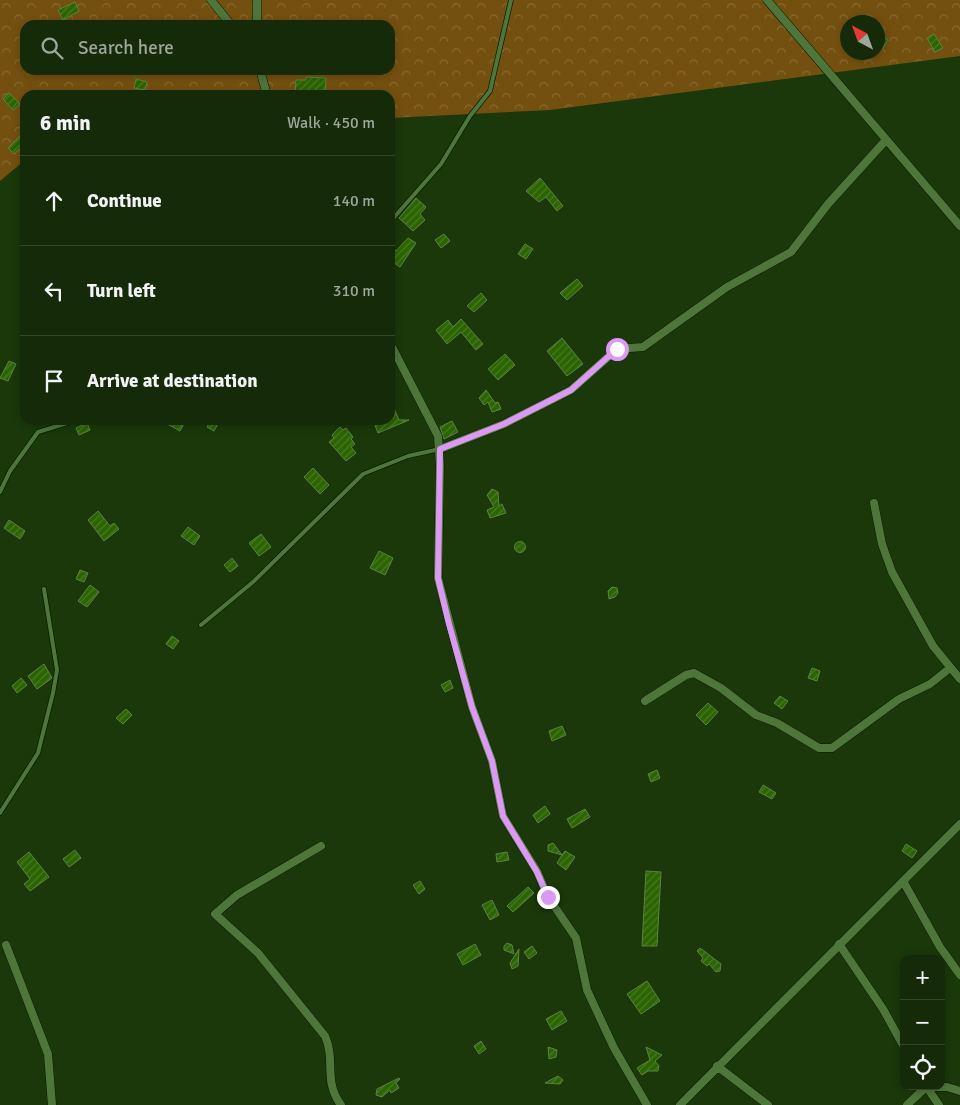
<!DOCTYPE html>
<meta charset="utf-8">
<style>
:root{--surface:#142a08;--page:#213616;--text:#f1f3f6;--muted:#9da79c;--line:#334629}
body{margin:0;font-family:Signika,sans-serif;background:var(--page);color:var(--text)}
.controls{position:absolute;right:15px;bottom:15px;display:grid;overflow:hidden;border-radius:10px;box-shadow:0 2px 8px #0003}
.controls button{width:45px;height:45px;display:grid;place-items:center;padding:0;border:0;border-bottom:1px solid var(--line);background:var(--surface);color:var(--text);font:25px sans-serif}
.compass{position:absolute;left:840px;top:15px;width:45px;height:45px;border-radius:50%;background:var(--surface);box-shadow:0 2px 8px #0003;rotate:319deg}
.stop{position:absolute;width:15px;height:15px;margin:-11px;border:4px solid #dc99f4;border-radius:50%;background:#fff}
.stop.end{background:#dc99f4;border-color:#fff;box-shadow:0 1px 5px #0008}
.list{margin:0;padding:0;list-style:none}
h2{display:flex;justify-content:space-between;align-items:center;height:65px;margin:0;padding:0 20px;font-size:21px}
h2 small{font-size:16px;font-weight:400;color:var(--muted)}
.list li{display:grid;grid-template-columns:32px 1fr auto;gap:15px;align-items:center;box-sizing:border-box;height:90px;padding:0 20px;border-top:1px solid var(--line)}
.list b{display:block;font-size:19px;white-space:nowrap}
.list em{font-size:16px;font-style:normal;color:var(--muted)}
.icon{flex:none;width:28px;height:28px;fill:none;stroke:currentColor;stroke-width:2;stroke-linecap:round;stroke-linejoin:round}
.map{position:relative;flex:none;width:960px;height:1105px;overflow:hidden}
.search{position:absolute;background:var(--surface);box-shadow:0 2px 8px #0003;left:20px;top:20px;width:375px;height:55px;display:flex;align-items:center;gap:12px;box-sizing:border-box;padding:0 18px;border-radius:15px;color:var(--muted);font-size:19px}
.panel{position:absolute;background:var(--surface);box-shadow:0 2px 8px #0003;left:20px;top:90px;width:375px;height:335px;border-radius:15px}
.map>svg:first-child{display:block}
</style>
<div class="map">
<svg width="960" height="1105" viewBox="0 0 960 1105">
<defs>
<pattern id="park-crowns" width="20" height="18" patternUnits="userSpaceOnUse" patternTransform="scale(1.25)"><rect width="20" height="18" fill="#745010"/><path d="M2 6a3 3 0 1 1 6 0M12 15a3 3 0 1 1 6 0" fill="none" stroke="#866931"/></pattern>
<pattern id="building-hatch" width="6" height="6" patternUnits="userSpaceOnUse" patternTransform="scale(1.25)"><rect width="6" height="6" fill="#2b6400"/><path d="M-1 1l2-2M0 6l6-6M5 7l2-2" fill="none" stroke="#487a23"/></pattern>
</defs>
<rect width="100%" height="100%" fill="#1a380a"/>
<path fill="url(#park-crowns)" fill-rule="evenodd" d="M 0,0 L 960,0 L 960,56 L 550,110 L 390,118 L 390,95 L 25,95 L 25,160 L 0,181 ZM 848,22 L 878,22 L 878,52 L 848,52 ZM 25,25 L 390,25 L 390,70 L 25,70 Z"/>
<path fill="url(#building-hatch)" stroke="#5a8347" d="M 75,2 L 79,11 L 63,20 L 58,10 Z
M 878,33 L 888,40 L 883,48 L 878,44 Z
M 934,34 L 943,48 L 935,52 L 927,38 Z
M 306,77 L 326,78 L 325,95 L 295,95 L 296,80 L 306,80 Z
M 136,79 L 147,82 L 145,90 L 134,88 Z
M 9,93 L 20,104 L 13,110 L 3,99 Z
M 20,136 L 25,144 L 14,154 L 8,148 Z
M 540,178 L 563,206 L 557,211 L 546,197 L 539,202 L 526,191 Z
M 416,198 L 426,207 L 420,214 L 425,220 L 413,231 L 399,218 Z
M 444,234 L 450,241 L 441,248 L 435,240 Z
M 408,238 L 416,243 L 400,267 L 390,260 L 390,246 L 396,251 Z
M 525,244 L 533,249 L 526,259 L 518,254 Z
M 577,279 L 583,286 L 567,300 L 560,293 Z
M 481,293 L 487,300 L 474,312 L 467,306 Z
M 461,319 L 483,344 L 476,350 L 461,332 L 447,344 L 436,330 L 448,320 L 453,327 Z
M 562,338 L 583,364 L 567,376 L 547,351 Z
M 505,354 L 515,365 L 498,380 L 488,369 Z
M 9,361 L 16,364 L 8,381 L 0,378 Z
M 486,390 L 495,403 L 498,402 L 501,409 L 492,412 L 488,402 L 484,405 L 479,398 Z
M 390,399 L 399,420 L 409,420 L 378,433 L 373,420 L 390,420 Z
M 160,420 L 186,420 L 180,431 Z
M 211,420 L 220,420 L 214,431 L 207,427 Z
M 452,421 L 458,432 L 444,439 L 440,427 Z
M 87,423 L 90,430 L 79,435 L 76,428 Z
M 340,427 L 343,430 L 346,428 L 353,437 L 351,439 L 355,444 L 351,447 L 356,453 L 346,461 L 329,442 L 334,438 L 332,435 Z
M 313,468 L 329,485 L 320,494 L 304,477 Z
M 492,489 L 498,492 L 499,506 L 502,504 L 506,513 L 490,518 L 487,510 L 494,507 L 487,495 Z
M 98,511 L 110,526 L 114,523 L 119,529 L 104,541 L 88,520 Z
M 9,520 L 25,531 L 20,539 L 4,528 Z
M 188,527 L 200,536 L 194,545 L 181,536 Z
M 261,534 L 271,547 L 259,556 L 249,543 Z
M514.5 547a5.5 5.5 0 1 1 11 0a5.5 5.5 0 1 1-11 0Z
M 379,551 L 393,558 L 385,575 L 370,568 Z
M 232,558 L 238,566 L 230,572 L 224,565 Z
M 80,570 L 88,573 L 84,582 L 76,579 Z
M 90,585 L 99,592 L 87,607 L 78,601 Z
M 612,587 L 617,588 L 618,593 L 615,597 L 609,599 L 608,591 Z
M 172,636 L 179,641 L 173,649 L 166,644 Z
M 44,664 L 52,678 L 37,689 L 28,676 Z
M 812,668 L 820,671 L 817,681 L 808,678 Z
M 21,678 L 27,685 L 17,693 L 12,686 Z
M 450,680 L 453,688 L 445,692 L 441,685 Z
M 780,696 L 788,701 L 782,709 L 774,703 Z
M 708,703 L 718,712 L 706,725 L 696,715 Z
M 126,709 L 132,715 L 123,724 L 116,718 Z
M 562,726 L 566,735 L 552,741 L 549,731 Z
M 657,770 L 660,778 L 651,782 L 648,774 Z
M 763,785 L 776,793 L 772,799 L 759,792 Z
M 545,806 L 550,814 L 538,823 L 533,815 Z
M 585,809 L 590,817 L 572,828 L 567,819 Z
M 553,843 L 562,855 L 565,851 L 575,857 L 566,870 L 557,863 L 562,855 L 548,851 L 548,845 Z
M 906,844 L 917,851 L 912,858 L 902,851 Z
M 75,850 L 81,858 L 69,867 L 63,859 Z
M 29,852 L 49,877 L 30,891 L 24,884 L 30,879 L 17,862 Z
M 507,852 L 509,860 L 497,862 L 496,854 Z
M 646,871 L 661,872 L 657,946 L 642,946 Z
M 420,881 L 425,889 L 419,894 L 413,885 Z
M 528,887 L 534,893 L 513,912 L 507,906 Z
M 492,900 L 499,915 L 490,920 L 482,905 Z
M 507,943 L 512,945 L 514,954 L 504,950 L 504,946 Z
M 475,944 L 481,955 L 463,965 L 457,954 Z
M 532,946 L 537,953 L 529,959 L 524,952 Z
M 700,948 L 721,964 L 720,971 L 716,972 L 709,964 L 707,966 L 701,961 L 703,958 L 697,951 Z
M 519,949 L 518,966 L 512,969 L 510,963 Z
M 647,981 L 660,1001 L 641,1014 L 627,994 Z
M 561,1011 L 567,1021 L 552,1030 L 546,1019 Z
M 481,1041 L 486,1049 L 479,1054 L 474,1046 Z
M 548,1047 L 557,1050 L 556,1057 L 549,1059 Z
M 646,1047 L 662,1055 L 655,1061 L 659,1066 L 658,1071 L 648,1071 L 642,1075 L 637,1068 L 650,1060 Z
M 558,1076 L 563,1080 L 560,1084 L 545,1083 Z
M 399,1078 L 400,1079 L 396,1083 L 399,1088 L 391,1093 L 390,1090 L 382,1097 L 376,1095 L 377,1089 Z"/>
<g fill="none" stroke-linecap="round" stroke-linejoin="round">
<g stroke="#091d01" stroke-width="5.5">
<path id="lane" d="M 390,222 L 441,164 L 470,116 L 490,91 L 511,0
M 0,492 L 10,471 L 38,432 L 77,420
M 201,625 L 253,582 L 363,474 L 408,456 L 440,449
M 0,813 L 38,753 L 53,693 L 57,670 L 44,589"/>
</g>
<g stroke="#091d01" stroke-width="9">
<path id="street" d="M 211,0 L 231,25
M 767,0 L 960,226
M 257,25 L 257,0
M 260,70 L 267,95
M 390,343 L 438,436 L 440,466 L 438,578 L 472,707 L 492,761 L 503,816 L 537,871 L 548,897 L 576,938 L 587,990 L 614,1048 L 647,1105
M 440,449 L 504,424 L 571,390 L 617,349 L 643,347 L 727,287 L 791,252 L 828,204 L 886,140
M 874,503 L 882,544 L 892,572 L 933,646 L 960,679
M 645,701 L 686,675 L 694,673 L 721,688 L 756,715 L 777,723 L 819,748 L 832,748 L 899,699 L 930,684 L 950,668
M 321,846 L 237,895 L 215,914 L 258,953 L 325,1036 C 336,1061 323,1081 341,1105
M 903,881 L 940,947 L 960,975
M 839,944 L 883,1009 L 904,1047
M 6,945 L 48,1054 L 52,1105
M 717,1066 L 768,1105
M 926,1086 L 939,1105
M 680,1105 L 960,824
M 907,1105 L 926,1087 L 947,1087 L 960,1091"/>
</g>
<use href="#lane" stroke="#4e763b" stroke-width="4"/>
<use href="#street" stroke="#4e763b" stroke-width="8"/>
</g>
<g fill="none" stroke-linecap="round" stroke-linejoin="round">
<path stroke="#dc99f4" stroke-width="6" d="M 548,897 L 537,872 L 503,816 L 492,761 L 472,707 L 449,624 L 438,578 L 440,449 L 504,424 L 571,390 L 617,349"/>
</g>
</svg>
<div class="controls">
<button>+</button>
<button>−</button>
<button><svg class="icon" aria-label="locate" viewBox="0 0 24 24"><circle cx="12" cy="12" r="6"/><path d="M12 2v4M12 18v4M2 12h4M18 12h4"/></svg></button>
</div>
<svg class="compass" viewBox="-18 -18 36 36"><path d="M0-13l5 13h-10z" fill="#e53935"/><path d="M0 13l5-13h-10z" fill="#9da79c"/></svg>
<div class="stop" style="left:617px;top:349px"></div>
<div class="stop end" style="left:548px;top:897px"></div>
<div class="search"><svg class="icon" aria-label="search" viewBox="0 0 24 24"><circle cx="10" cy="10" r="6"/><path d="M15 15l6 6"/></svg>Search here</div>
<section class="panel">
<h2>6 min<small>Walk · 450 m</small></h2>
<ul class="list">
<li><svg class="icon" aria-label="ahead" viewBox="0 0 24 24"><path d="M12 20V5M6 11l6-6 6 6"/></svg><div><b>Continue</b></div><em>140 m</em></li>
<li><svg class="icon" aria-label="left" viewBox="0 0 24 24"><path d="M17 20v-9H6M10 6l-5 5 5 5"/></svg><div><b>Turn left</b></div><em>310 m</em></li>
<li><svg class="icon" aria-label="arrive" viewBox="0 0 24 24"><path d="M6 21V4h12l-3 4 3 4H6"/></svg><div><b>Arrive at destination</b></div></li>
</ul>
</section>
</div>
